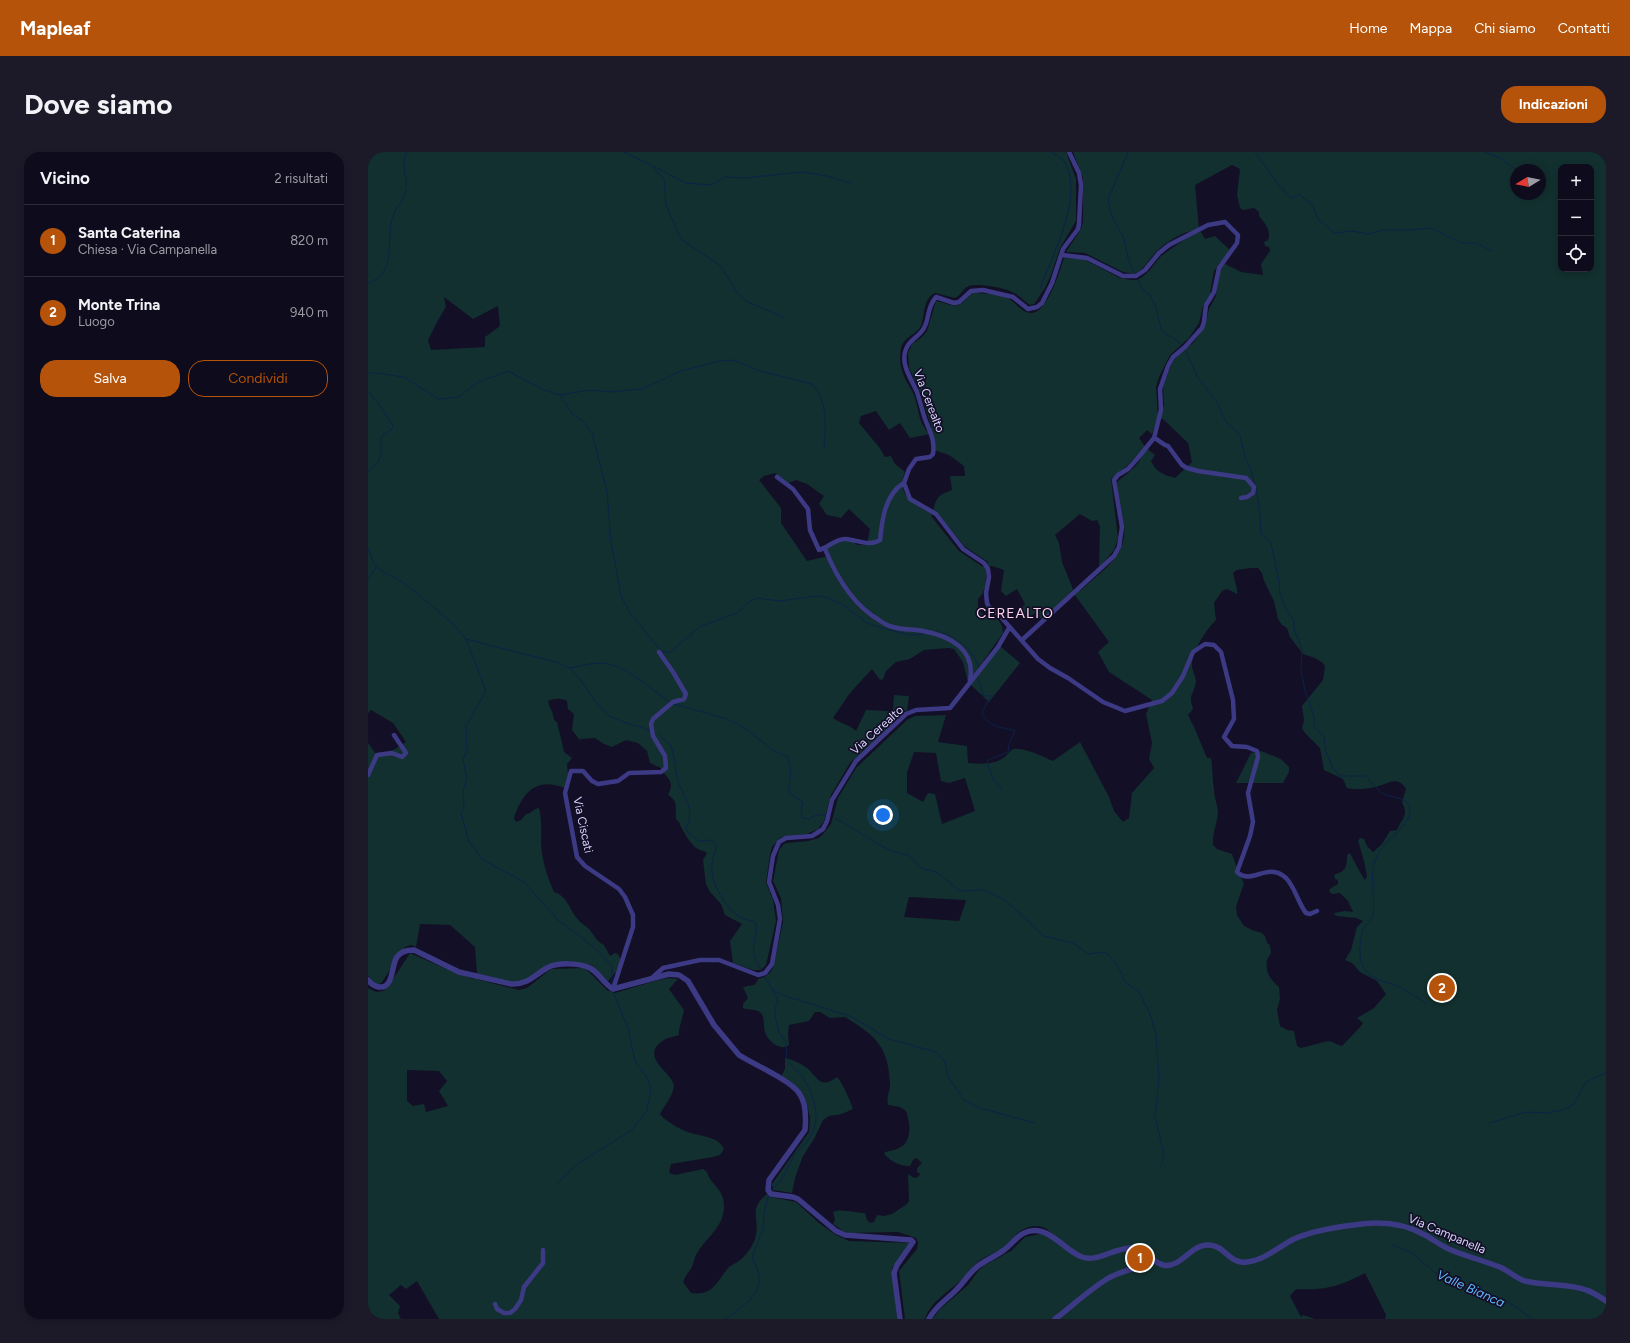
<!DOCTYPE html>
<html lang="it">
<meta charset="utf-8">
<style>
:root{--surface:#0e0b1c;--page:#1c1929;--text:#f1f3f6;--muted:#9b9ba3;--line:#2e2b3b;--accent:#b45309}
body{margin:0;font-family:Figtree,sans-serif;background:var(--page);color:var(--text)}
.controls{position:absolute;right:12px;top:12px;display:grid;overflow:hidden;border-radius:8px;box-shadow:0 2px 6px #0003}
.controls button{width:36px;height:36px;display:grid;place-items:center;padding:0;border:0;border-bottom:1px solid var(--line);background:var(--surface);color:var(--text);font:20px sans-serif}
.compass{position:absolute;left:1142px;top:12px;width:36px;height:36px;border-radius:50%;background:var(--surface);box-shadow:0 2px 6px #0003;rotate:260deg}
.you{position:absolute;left:515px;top:663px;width:14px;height:14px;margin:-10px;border:3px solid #fff;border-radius:50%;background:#1a73e8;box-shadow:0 0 0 6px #1a73e833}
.badge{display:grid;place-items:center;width:26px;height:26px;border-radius:50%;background:var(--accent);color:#fff;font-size:13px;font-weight:700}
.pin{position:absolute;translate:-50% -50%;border:2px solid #fff;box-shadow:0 1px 4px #0006}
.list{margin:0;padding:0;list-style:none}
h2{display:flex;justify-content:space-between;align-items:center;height:52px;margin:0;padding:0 16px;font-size:17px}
h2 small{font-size:13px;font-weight:400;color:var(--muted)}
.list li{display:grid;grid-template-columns:26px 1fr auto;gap:12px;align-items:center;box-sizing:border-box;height:72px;padding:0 16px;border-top:1px solid var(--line)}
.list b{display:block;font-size:15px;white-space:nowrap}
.list p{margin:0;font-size:13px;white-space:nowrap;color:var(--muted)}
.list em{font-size:13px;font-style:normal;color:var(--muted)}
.actions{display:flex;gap:8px;padding:12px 16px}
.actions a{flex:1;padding:9px 0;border:1px solid var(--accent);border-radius:16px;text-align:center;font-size:14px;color:var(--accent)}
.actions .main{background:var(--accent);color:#fff}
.icon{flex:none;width:22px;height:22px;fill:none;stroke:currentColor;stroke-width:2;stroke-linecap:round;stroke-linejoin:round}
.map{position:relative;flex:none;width:1238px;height:1167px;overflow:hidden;border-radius:16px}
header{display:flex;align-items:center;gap:24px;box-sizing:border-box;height:56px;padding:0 20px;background:var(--accent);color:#fff}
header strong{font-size:19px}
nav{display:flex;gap:22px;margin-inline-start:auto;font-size:14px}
.intro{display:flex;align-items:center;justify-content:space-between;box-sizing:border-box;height:96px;padding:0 24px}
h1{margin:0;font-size:28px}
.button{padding:10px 18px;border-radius:16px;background:var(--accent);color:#fff;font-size:14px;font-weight:700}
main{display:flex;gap:24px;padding:0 24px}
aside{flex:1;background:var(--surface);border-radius:16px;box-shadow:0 2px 6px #0003}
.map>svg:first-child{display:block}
</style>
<header>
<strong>Mapleaf</strong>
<nav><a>Home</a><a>Mappa</a><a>Chi siamo</a><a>Contatti</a></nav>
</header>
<div class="intro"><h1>Dove siamo</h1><a class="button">Indicazioni</a></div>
<main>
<aside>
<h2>Vicino<small>2 risultati</small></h2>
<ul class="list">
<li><span class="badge">1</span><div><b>Santa Caterina</b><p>Chiesa · Via Campanella</p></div><em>820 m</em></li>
<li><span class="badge">2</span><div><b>Monte Trina</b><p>Luogo</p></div><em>940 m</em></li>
</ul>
<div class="actions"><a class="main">Salva</a><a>Condividi</a></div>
</aside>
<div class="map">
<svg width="1238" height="1167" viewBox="0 0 1238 1167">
<rect width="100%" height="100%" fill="#130f26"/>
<path fill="#12302f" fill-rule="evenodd" d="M 0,0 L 698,0 L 708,27 L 708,69 L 692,96 L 683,123 L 677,136 L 666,152 L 662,153 C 656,149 651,143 644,140 C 637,136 609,131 601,134 C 595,136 593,143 587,146 L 567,141 C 555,146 557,163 553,174 C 549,182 538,184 534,193 C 532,200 531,210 534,218 C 536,227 542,234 546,243 C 551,256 550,272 562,282 L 563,274 L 553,242 L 541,216 L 540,201 L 544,192 L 554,185 L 559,179 L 568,149 C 577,150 586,157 594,151 C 598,148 600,144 604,141 L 608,141 C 618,142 632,142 641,147 C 648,151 654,160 662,161 C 679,163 692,118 696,106 L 715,107 L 752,126 L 763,128 L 768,128 L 773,126 L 781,119 L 793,104 L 830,78 C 816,79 799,89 788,100 C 781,107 776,118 766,122 L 755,120 L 717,101 L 698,100 L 713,77 L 715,69 L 715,26 L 705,0 L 1238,0 L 1238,1167 L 1017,1167 L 1018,1163 L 997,1121 C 970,1135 959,1138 928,1137 L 922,1144 L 933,1165 L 935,1163 L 947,1167 L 565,1167 L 571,1158 L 600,1133 L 611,1118 L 617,1113 L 643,1099 L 657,1085 L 673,1082 L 689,1087 C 680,1076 673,1071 658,1076 C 649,1079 644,1088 637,1094 C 629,1101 619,1103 611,1109 C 604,1114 600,1122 594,1127 C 582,1139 562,1150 557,1167 L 537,1167 L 531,1119 L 549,1097 L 550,1090 L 548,1086 L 530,1080 L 482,1081 L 475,1079 L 465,1072 L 467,1068 L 465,1060 C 474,1056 487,1061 497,1061 L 499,1068 L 502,1071 L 506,1070 L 509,1063 L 516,1064 L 524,1062 L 539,1052 L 541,1049 L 540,1022 L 546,1026 L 550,1025 L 552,1022 L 549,1020 L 549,1016 L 554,1011 L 548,1006 L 545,1008 L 542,1014 C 534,1015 519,1008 516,1001 C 521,998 526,999 531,996 C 545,990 542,970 538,959 L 532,955 L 520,953 C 518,945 522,940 522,932 C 520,894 508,884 477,865 L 462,866 L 452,860 L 447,860 L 441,869 L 421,873 L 420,881 L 421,893 C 412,900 400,889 397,880 C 395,874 397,866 393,861 C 388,856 380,859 375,856 L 375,852 L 380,846 L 375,835 L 386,833 L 389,830 L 390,827 C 397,825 401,823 405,816 L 415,770 L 413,746 L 405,729 L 411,698 L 416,692 L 419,691 L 440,689 L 451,686 L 455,682 L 463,672 L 470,646 L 488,616 L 539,568 L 547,564 L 578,563 L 570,590 L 599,594 L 600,611 C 613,612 626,613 637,605 C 640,602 642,598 646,597 C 656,595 676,605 685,609 L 712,590 L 741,645 L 746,659 L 755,670 L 761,666 L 764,641 L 786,616 L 781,607 L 784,591 L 778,562 L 784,548 L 741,520 L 730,500 L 741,490 L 704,439 L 675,468 L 666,461 L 659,468 L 651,459 L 657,452 L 649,437 L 638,444 L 633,439 L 636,418 L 624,414 L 618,415 C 618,427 619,439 610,447 L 610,456 L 615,463 L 623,461 C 630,468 635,471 635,481 L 600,531 L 595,510 L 586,497 L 580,496 L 556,498 L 542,507 L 528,510 L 518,519 L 515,527 L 512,528 L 504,517 L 482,541 L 465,566 C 473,572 481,572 488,579 L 498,558 L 539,560 L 482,611 L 463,643 L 456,669 L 450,677 L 439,682 L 417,684 L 412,686 L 404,695 L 402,703 L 398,730 L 405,748 L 408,769 L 398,813 L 393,818 L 385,818 L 365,811 L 362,789 L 374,772 L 357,763 L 353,752 L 342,740 L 338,732 L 335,708 L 339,701 C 336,698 331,699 327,695 C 322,691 313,676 311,670 L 308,667 C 307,658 311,649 300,643 C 301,640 303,637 303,633 C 303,627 295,622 293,616 L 282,611 L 279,599 L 270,591 L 258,588 L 244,595 L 236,592 L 227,586 L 212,587 L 214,591 L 204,578 L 206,562 L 200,557 L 199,549 C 194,546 186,546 180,549 C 181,555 185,559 186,568 L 189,570 C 191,580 194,589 196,600 L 204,606 L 199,612 L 200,623 L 197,636 C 168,625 155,640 146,666 L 148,670 L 153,668 L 158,662 C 163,662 165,657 171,656 C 174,668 173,680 173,691 C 174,709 179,724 186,740 C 198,743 201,756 208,765 C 211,770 217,773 221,777 C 226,783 229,790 236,793 L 242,804 L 247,801 L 250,802 L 253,808 L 248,820 L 239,830 L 224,813 L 202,810 L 181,812 L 155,830 L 108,827 L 151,838 L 159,836 L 183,817 L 216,816 L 219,818 L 239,838 L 247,841 L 287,829 L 301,826 L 310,827 L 301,837 L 316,858 C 315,864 310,878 311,883 C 306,885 300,885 296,888 C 269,905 306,921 306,934 C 305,944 296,954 292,962 C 297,969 315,979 323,981 C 335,985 350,984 356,997 L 352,1003 L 345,1005 L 303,1012 L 301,1021 L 307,1023 L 335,1017 L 339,1020 C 341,1030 352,1035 355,1046 C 361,1073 339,1083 328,1103 C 326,1106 326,1111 324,1115 C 321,1120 317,1124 315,1130 L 323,1141 C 346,1144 348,1130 361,1115 C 363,1113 366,1112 368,1111 C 377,1105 383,1097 387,1087 C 393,1067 379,1057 399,1042 L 403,1045 L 428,1050 L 451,1071 L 468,1083 L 481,1089 L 543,1091 L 524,1116 L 529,1167 L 71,1167 L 49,1129 L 38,1137 L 33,1133 L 21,1143 L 32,1154 L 30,1161 L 33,1167 L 0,1167 L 0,836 L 8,840 L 15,839 L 20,835 L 42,801 L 83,819 L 106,827 L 109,821 L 107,795 L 82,773 L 52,772 L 48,795 L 43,793 L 37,795 L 14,830 L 10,833 L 5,831 L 0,823 L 0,591 L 8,602 L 22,600 L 38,590 L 25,571 L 3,558 L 0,561 ZM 864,13 L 872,17 L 869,43 L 872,56 L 875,58 L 886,56 L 891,60 L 891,64 C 896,70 904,79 900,88 L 896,90 L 897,94 L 901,95 L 902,99 L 893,112 L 895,123 L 873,120 L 853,110 L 862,98 L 847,84 L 837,87 L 831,77 L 827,33 ZM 1193,15 L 1223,15 L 1223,117 L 1193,117 ZM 1148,18 L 1172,18 L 1172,42 L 1148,42 ZM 852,111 L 848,144 L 841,157 L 837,174 L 826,190 L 807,206 L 801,218 L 795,235 L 796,254 L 790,264 L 788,235 L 791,225 L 802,203 L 821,186 L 831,171 L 835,154 L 842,142 L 846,119 ZM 76,145 L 105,167 L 130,154 L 132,174 L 117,185 L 117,195 L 63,198 L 60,188 L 69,170 L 78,155 ZM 508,259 L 521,278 L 532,271 L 542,286 L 562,282 L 566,298 L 581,303 L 596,314 L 597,324 L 582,324 L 584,338 C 569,343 567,347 565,363 C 547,353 527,343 537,320 L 527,312 L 523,304 L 517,305 L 511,295 L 491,271 L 493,264 ZM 790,265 L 796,268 L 820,291 L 824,310 L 807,326 C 796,323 788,320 783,309 L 787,303 L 777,295 L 771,286 L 779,278 L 784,282 ZM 777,295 C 773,313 762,319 749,330 C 750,345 754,359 756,373 C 760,405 732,420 712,439 L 704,438 L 705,437 L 694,410 L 691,391 L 687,383 L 712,362 L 724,369 L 729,368 L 732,374 L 731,416 L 746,398 L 750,386 L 743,327 L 760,313 ZM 407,321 L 420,331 L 428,328 L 439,332 L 456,344 L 451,352 L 459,363 L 473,366 L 481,357 L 502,377 L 499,392 L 490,393 L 475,385 L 456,397 L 460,404 L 439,409 L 413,371 L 413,356 L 391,328 L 396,324 ZM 568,359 L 596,394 L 620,410 L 618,415 L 615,415 L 591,399 L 563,364 ZM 882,416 L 890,416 L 894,421 L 896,429 L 906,449 L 910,467 L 914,473 L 919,476 L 922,485 L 935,502 L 947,506 L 955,511 L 957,515 L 955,528 L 934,554 L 936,568 L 934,576 L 937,581 L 952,596 L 956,618 L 975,627 L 979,636 C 985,638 1000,637 1007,635 C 1018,633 1030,622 1038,637 L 1034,650 C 1041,664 1034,666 1029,678 L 1022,679 L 1014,692 L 1005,700 L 999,694 L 996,687 L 992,686 L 990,689 L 996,709 L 999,724 L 997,728 C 995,726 984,705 982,701 L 979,703 C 979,717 977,719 966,723 L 967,727 L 970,728 L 970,732 L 963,736 L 961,739 L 964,742 L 972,741 L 980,749 L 985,760 L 977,759 L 966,761 L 968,764 L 988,766 L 995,769 L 989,775 L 983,798 L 977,808 L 984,811 L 992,820 L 1009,829 L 1018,842 L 1006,856 L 989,866 L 995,871 L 993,874 L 974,894 C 968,893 965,889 960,889 L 933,896 L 929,894 L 926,879 L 919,878 L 912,874 L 909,858 L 912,847 L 911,835 C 903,828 897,821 899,809 C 899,806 902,804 903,801 L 902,793 L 899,791 L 897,784 L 894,781 L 884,778 L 876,774 L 869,763 L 868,755 L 876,731 L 872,724 L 864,702 L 849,697 L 845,693 C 844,681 850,670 850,659 C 849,652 846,644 846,637 C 844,627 845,616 843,606 L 839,606 L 827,577 L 820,563 L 825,557 C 820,541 826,543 828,530 C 828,525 825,520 824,515 C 823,500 838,478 848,468 L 846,451 L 854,439 L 859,437 L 869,442 L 869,437 L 865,421 L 869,418 ZM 546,600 L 568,601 L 573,629 L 581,631 L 597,626 L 607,659 L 574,672 L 567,642 L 560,641 L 555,650 L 539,641 L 539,621 ZM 541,745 L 597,748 L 598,749 L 591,769 L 536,765 ZM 39,918 L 71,919 L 79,929 L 71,939 L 80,954 L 58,960 L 56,952 L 45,954 L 39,949 Z
M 632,494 L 652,511 L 621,550 L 603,533 Z
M 526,543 L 541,544 L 539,559 L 525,558 Z
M 893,599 L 913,607 L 921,615 L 921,620 L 915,631 L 868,631 L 883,601 Z
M 417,906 C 421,906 436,913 439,916 C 451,927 452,937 469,925 C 474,930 483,950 485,957 L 474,962 L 461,964 L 455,968 L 446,987 L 435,1004 L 427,1026 L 424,1041 L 405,1038 L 404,1032 L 441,980 L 442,965 L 436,943 L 429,935 L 413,925 L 417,917 Z"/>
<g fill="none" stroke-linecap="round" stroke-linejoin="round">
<path stroke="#0c2248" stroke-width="1" d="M 256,0 L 283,13 L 296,27 L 298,53 L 313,87 L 353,114 L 369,141 L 378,149 L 417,166
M 760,0 L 740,48 L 743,62 L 756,87 L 760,106 L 766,122
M 887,0 L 910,32 L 923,46 L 932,43 L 945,54 L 951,69 L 957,72 L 966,81 L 984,79 L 1000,82 L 1015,78 L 1041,78 L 1063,76 L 1093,91 L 1108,91 L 1124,99
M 1117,0 L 1132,6 L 1149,18
M 285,14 L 318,31 L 343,33 L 357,25 L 377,26 L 434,20 L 459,24 L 483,31
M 38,35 C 39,20 32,17 39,0
M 770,127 L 775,138 L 782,143 L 787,153 L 794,180 L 809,188 L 814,194
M 0,131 C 29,122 18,89 24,67 C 28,54 34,52 38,39
M 672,136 C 685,102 716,45 697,11 C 695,6 687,3 683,0
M 817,198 L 830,226 L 849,250 L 858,270 L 872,283 L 877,306 L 882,315 L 887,333
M 0,221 L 8,221 L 36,225 L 70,247 L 91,245 L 108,231 L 140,219 L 176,238 L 192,243 L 222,238 L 242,240 L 274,237 L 313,219 L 352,209 L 366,208 L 392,219 L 444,232 C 461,250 457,276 456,298
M 0,239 L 15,258 L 25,274 L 24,277 L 13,285 L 13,302 L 10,310 L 0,321
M 192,243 L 205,263 L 214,268 L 224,281 L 239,340 L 243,390 L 253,444 L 262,461 L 293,499 L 301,501 L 333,474 L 369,461 L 381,450 L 389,446 L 411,449 L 449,444 L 457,445 L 474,452 L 499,471 L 514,476 L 542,483 L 555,482
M 888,336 L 892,362 L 893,382 L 903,391 L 911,429 L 912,442 L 917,455 L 926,469 L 926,477 L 934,497 L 933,518 L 937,539 L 946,564 L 946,574 L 956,585 L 958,600 L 964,614 L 971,624 L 998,624 C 1004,630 1010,640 1018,643 C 1025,646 1038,645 1041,654 C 1047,670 1019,687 1011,700 C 999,720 1008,741 1005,763 C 1004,770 995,773 994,780 C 991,799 988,817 1009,827 C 1015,830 1023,831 1029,834 C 1037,837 1049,846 1058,851
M 0,397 L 6,411 L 12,418 L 33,429 L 46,439 L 84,471 L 98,487 L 191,511 L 201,516 L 212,527 L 226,548 L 241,564 L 258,571 L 273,575 L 282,579
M 0,428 L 8,415
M 568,478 C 580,482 595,490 603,501 C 607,505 609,511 611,516
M 98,487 L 118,539 L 98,574 L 99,598 L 95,608 L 99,626 L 95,638 L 96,655 L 93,661 L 101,690 L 115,708 L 156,730 L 190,768 L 226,795 L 244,814 L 244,833
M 201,516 C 213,514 228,509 241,512 C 262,517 284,538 302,550
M 609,525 L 616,544 L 626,544 L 621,547 L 614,560 C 619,575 634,575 647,579 L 641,592 L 640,600 L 620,608 L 619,611 L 625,627 L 634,638
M 306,552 L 359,567 L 375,575 L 405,598 L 420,605 L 423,620 L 420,640 L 435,650 L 433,663 L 435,666 L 441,667 L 448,663 L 456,663
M 290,582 C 294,586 301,590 303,595 C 307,605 307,615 309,625 C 313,643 329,656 318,675 L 320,680 L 331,689 L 343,688 L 348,692 C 349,700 344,705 344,713 C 342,730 357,756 372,765 C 377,768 382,768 387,770 C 390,778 387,784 386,792 C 384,802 388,810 394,819
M 466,666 C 493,678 511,699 541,703 L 553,716 L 568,720 L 592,739 L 615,738 L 637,748 L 676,784 L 705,791 L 720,802 L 736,800 L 741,803 L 752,818 L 757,830 L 771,840 L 782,862 L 788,882 L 791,927 L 787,965 L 796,1002 L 793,1014
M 397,825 L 410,848 L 407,857 L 407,865 L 411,880 L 418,890 L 419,908 C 423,914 429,918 434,924 C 444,939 453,962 445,979 C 441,989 432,996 426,1004 C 418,1018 417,1026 404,1038
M 404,837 L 414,843 L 482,864 L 521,887 L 568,900 L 576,908 L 581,926 L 596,948 L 612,956 L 667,971
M 1122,971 L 1158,960 L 1178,961 L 1195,958 L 1206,952 L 1218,930 L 1238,921
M 189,1031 L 211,1011 L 264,978 L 279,958 L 283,938 L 280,927 L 267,909 L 260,876 L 245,840
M 1023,1092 L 1044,1101 L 1071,1124 L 1128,1145 L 1145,1153 L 1164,1167
M 357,1167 C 371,1157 394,1144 391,1123 C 390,1117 386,1111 384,1105 L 395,1077 L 396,1061 L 401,1042"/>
<path stroke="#3d3a85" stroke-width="4.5" d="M 701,0 L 711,21 L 713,33 L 711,72 L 710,77 L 695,97 L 684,131 L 674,151 L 669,155 L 660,157 L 645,145 L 615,138 L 603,139 L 591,150 L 586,151 L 568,145 C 558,157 562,165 556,176 C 551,185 541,188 538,197 C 532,212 543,226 549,240 C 552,249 554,258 557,267 C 562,280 567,288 565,302 L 562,305 L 548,307 L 541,317 L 536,331 L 542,347 L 568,362 L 595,397 L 616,411 L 620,417 L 621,425 L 618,441 L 619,451 L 621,455 L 632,464 L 670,507 L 682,516 L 700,526 L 735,550 L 757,559 L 794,549 L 804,541 L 815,524 L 825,500 L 837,492 L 846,493 L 853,500 L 865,548 L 866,567 L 856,585 L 864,594 L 879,595 L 889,599 L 890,605 L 880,641 L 885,670 L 882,684 L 869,720 C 884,734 899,709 918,726 C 927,735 930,751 938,761 L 942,762 L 949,759
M 786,286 C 792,288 794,293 800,294 L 814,313 L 819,316 L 830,319 L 878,326 L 886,335 L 885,341 L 879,345 L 873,346
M 409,325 L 425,337 L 440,357 L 442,378 L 451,398 C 460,396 468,386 478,387 C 489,388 502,395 512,388 C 514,368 517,342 536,331
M 457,397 C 468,424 485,453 511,468 C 515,471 520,474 525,475 C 534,478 545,477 555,479 C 582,484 608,497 602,529
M 654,488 L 746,404 L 751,395 L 754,375 L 746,328 L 750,323 L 760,317 L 769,307 L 786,286 L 793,258 L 792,237 L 800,214 L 805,205 L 817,195 L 834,176 L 836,170 L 838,153 L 846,140 L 851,116 L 869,91 L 870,83 L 857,70 L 840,73 L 801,93 L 791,101 L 777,118 L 768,124 L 755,124 L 719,106 L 694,103
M 0,623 L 9,603 L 24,601 L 34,605 L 38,601 L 26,583
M 285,825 L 295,816 L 332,808 L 351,808 L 390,823 L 397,821 L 404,812 L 412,767 L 410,753 L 401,730 L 405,704 L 411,690 L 418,686 L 444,684 L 455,677 L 459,669 L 464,648 L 488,609 L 538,562 L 548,558 L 582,556 L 630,495 L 641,476
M 245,837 L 265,775 L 265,763 L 257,745 L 251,737 L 217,714 L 209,705 L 197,641 L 203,619 L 215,619 L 224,629 L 230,632 L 250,629 L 261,621 L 293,620 L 298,616 L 297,604 L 285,584 L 283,572 L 285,567 L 305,550 L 316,547 L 318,542 L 305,520 L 291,500
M 127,1152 L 129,1157 L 136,1161 L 142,1161 L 147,1157 L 153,1148 L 156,1135 L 175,1111 L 175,1098"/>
<path stroke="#3d3a85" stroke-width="5.5" d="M 0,828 C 3,832 6,834 11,835 C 26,837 23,813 29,805 C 33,799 39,798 46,798 L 91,820 L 143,832 C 160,833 166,823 179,816 C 189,810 211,811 222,816 C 231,821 236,832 245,837 L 301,822 L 311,823 L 320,829 L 346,873 L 371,903 C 385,912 422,928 431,941 C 438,950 438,967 437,978 L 401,1028 L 400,1038 L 403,1042 L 425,1045 L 430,1047 L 468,1079 L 477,1083 L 543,1088 L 545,1090 L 529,1113 L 526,1121 L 532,1167
M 561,1167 C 567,1154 580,1147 589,1137 C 596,1130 602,1120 610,1114 C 618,1108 628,1104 636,1098 C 643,1093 649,1084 656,1081 C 679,1070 695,1098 714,1105 C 730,1111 748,1094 766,1096 C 778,1097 783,1110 795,1113 C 812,1117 823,1093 839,1093 C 857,1092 861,1113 879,1110 C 897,1108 910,1095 926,1087 C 941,1080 970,1075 986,1073 C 1010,1069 1036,1071 1057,1083 C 1066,1088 1073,1094 1083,1098 C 1100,1105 1117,1109 1134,1116 C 1142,1120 1148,1126 1157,1129 C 1177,1134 1199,1131 1218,1138 C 1225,1140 1232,1145 1238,1149
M 687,1167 C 704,1154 721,1138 739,1127 C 753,1118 772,1117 785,1108"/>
</g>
<g text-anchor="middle" stroke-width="3.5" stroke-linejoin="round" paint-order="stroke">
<g font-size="12" fill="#d9d4ff" stroke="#130f26">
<text transform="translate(561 249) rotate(69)" y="4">Via Cerealto</text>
<text transform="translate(509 578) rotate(-42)" y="4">Via Cerealto</text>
<text transform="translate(215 673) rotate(78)" y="4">Via Ciscati</text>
<text transform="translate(1079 1082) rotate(23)" y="4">Via Campanella</text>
</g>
<g font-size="13" font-style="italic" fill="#62b6ff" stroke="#130f26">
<text transform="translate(1103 1136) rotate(24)" y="5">Valle Bianca</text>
</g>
<g font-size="14" letter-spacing="1" fill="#ffd6f0" stroke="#130f26">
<text x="647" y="466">CEREALTO</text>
</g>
</g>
</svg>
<div class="controls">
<button>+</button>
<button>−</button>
<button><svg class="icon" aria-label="locate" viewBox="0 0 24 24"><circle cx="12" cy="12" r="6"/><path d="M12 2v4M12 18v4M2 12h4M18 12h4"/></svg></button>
</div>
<svg class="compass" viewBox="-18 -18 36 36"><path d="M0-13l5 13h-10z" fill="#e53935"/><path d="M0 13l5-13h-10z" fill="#9b9ba3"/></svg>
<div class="you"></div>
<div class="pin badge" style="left:772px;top:1106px">1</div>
<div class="pin badge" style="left:1074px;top:836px">2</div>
</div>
</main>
